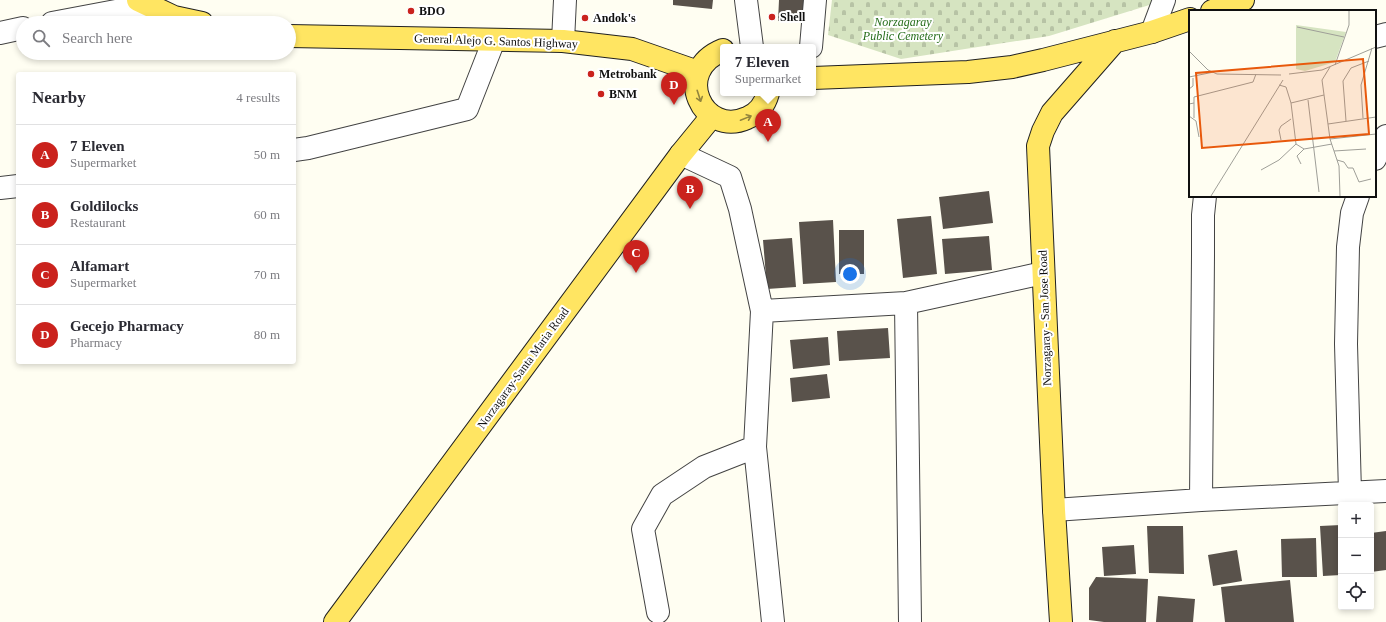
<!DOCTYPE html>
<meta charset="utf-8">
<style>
:root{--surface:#fff;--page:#f2f2f3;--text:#2b2b33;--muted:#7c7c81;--line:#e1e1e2;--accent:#ca221d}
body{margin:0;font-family:Georgia,serif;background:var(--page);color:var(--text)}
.controls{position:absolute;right:12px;bottom:12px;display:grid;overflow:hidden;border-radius:4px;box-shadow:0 2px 6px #0003}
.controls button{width:36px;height:36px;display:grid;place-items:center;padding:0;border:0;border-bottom:1px solid var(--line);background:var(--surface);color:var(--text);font:20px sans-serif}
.you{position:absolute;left:850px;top:274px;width:14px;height:14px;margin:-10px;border:3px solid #fff;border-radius:50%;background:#1a73e8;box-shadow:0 0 0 6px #1a73e833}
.badge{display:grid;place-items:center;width:26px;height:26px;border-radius:50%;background:var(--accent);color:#fff;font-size:13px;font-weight:700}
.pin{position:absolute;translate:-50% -33px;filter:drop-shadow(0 1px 2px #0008)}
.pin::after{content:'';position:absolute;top:21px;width:14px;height:12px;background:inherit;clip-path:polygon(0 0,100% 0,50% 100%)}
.popup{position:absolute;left:720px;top:44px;width:96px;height:52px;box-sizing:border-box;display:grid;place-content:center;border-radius:4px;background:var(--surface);filter:drop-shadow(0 1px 3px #0005);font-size:13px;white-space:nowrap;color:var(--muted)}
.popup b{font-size:15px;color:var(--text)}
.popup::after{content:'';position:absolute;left:50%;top:100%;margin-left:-8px;border:8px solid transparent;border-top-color:var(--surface)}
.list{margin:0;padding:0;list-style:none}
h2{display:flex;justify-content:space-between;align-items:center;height:52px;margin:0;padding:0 16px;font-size:17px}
h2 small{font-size:13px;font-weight:400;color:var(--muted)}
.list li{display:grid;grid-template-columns:26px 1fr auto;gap:12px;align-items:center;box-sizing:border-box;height:60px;padding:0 16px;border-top:1px solid var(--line)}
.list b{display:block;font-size:15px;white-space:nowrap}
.list p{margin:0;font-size:13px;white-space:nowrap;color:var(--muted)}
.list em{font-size:13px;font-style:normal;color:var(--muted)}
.icon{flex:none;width:22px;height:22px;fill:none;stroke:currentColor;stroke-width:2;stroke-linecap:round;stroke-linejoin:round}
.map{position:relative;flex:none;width:1386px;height:622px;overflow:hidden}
.search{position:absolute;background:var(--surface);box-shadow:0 2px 6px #0003;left:16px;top:16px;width:280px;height:44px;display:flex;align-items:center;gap:10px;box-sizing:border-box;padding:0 14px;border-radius:22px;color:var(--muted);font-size:15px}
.panel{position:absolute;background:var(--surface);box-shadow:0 2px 6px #0003;left:16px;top:72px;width:280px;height:292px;border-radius:4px}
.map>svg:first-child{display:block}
</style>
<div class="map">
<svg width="1386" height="622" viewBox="0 0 1386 622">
<defs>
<pattern id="cemetery-stones" width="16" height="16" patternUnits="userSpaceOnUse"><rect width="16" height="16" fill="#d6e4c1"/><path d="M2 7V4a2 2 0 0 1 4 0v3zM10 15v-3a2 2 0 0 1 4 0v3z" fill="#b7c3a5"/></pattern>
</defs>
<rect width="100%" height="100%" fill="#fffef2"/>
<path fill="url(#cemetery-stones)" d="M 832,0 L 1158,0 L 1156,3 L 1049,36 L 901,59 L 828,35 Z"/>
<path fill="#59524b" d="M 673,0 L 713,0 L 712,9 L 673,5 Z
M 779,0 L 807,0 L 806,22 L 778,21 Z
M 989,191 L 993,223 L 943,229 L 939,197 Z
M 931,216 L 937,274 L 903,278 L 897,219 Z
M 833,220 L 836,282 L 803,284 L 799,222 Z
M 839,230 L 864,230 L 864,274 L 839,274 Z
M 989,236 L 992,270 L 945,274 L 942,239 Z
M 792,238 L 796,287 L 767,289 L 763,240 Z
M 888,328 L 890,358 L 839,361 L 837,331 Z
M 828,337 L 830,365 L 793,369 L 790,340 Z
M 827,374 L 830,398 L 792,402 L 790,378 Z
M 1341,525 L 1341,575 L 1323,576 L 1320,526 Z
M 1147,526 L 1183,526 L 1184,574 L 1149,573 Z
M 1386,531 L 1386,570 L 1371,572 L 1371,533 Z
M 1316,538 L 1317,577 L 1282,577 L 1281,539 Z
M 1134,545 L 1136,574 L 1104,576 L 1102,547 Z
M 1237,550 L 1242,581 L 1213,586 L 1208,555 Z
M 1096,577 L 1148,579 L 1146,622 L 1104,622 L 1089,620 L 1089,588 Z
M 1290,580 L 1294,622 L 1225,622 L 1221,587 Z
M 1158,596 L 1195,599 L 1193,622 L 1156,622 Z"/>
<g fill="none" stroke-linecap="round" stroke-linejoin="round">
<g stroke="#434343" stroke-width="24">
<path id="minor" d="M 746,0 L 752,47
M 52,23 L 148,5
M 1152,32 L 1164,0
M 0,33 L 23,28
M 1375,37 L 1386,34
M 563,41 L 565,0
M 811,47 L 815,0
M 294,150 L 308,148 L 467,109 L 494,40
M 681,154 L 730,177 L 740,209 L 762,311 L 755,447 L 773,622
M 1375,159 L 1386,136
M 0,188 L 18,186
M 906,303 L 910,622
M 762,311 L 906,303 L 1043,273
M 1350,493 L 1346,344 L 1348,247 L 1352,213 L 1358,196
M 1201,500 L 1203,255 L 1203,215 L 1205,196
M 1054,510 L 1201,500 L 1386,491
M 658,612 L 643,529 L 662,495 L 704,467 L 755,447"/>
</g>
<g stroke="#212121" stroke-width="24">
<path id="major" d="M 138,0 L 174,17 L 202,23
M 1212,11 L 1243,0
M 289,36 L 563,41 L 632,49 L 698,72
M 723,50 C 671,71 703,138 747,118 C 758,114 765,104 768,93
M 813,78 L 968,72 L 1012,67 L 1043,60 L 1152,32 L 1190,19
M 335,622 L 681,154 L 712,116
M 1061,622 L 1054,510 L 1038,146 L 1043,131 L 1052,113 L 1115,41"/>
</g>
<use href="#minor" stroke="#fff" stroke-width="22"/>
<use href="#major" stroke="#ffe562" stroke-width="22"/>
</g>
<defs><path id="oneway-shaft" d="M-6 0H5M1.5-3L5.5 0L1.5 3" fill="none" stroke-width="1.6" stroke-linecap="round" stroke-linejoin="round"/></defs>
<g stroke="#93853d">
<use href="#oneway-shaft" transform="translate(699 96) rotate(72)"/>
<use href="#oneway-shaft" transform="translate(746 118) rotate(-22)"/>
</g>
<g fill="#ca221d" stroke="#fff" stroke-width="1.5">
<circle cx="411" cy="11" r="4"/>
<circle cx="772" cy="17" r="4"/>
<circle cx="585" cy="18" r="4"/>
<circle cx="591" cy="74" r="4"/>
<circle cx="601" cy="94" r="4"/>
</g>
<g text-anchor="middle" stroke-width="4" stroke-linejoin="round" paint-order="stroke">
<g font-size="12" font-weight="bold" fill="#101010" stroke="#fff" text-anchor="start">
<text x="419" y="15">BDO</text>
<text x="780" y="21">Shell</text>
<text x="593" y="22">Andok's</text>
<text x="599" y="78">Metrobank</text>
<text x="609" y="98">BNM</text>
</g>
<g font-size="12" font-style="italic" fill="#256d1a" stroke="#fff">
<text x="903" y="26">Norzagaray<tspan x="903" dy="14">Public Cemetery</tspan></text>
</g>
<g font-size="12" fill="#101010" stroke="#fff">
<text transform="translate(496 41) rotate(2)" y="4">General Alejo G. Santos Highway</text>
<text transform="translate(1045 318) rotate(-92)" y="4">Norzagaray - San Jose Road</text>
<text transform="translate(523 368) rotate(-54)" y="4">Norzagaray-Santa Maria Road</text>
</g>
</g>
<g transform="translate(1189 10)">
<rect width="187" height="187" fill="#fffef2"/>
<path d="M 107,15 L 157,22 L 146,52 L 116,61 L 107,59 Z" fill="#d6e4c1"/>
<path fill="none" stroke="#9f9f98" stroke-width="1" d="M 108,17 L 155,27M 0,41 L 19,60 L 28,64 L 92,65M 146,55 L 160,15 L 160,1M 141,57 L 133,70 L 141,129 L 150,156 L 151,186M 100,64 L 133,60 L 187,37M 0,67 L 25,62M 90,75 L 97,77 L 102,93 L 107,134 L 115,139 L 143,134M 0,79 L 4,76 L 4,68M 119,90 L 130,182M 102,93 L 135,85M 0,94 L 5,93 L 5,87 L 64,72 L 67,64M 0,106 L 7,111 L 10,127M 5,108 L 5,93M 174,108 L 172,75 L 183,38M 157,111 L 154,71 L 162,58 L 180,51M 139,114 L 187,107M 141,129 L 187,124M 92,130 L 90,120 L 92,116 L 102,109M 145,141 L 177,139M 148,150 L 155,152 L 159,158 L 164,158 L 170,172 L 182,169M 112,154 L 108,146 L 115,139M 72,160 L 90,150 L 107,134M 22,186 L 94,70"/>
<path fill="#e8590c" fill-opacity="0.15" stroke="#e8590c" stroke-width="2" d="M 174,49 L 180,124 L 13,138 L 7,63 Z"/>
<rect width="187" height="187" fill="none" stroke="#101010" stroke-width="2"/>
</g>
</svg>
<div class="controls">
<button>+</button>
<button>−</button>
<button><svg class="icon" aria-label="locate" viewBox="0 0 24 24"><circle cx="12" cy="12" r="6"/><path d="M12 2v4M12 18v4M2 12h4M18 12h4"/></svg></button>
</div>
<div class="you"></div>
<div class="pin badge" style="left:768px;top:142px">A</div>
<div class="popup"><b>7 Eleven</b>Supermarket</div>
<div class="pin badge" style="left:690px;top:209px">B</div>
<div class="pin badge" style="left:636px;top:273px">C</div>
<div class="pin badge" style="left:674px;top:105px">D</div>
<div class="search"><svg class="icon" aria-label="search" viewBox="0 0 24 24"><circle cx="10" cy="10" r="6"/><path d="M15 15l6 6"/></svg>Search here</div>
<section class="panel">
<h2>Nearby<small>4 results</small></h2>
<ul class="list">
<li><span class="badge">A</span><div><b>7 Eleven</b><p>Supermarket</p></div><em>50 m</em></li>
<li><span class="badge">B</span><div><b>Goldilocks</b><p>Restaurant</p></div><em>60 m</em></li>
<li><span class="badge">C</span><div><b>Alfamart</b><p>Supermarket</p></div><em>70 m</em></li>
<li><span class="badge">D</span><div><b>Gecejo Pharmacy</b><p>Pharmacy</p></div><em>80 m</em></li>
</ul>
</section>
</div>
